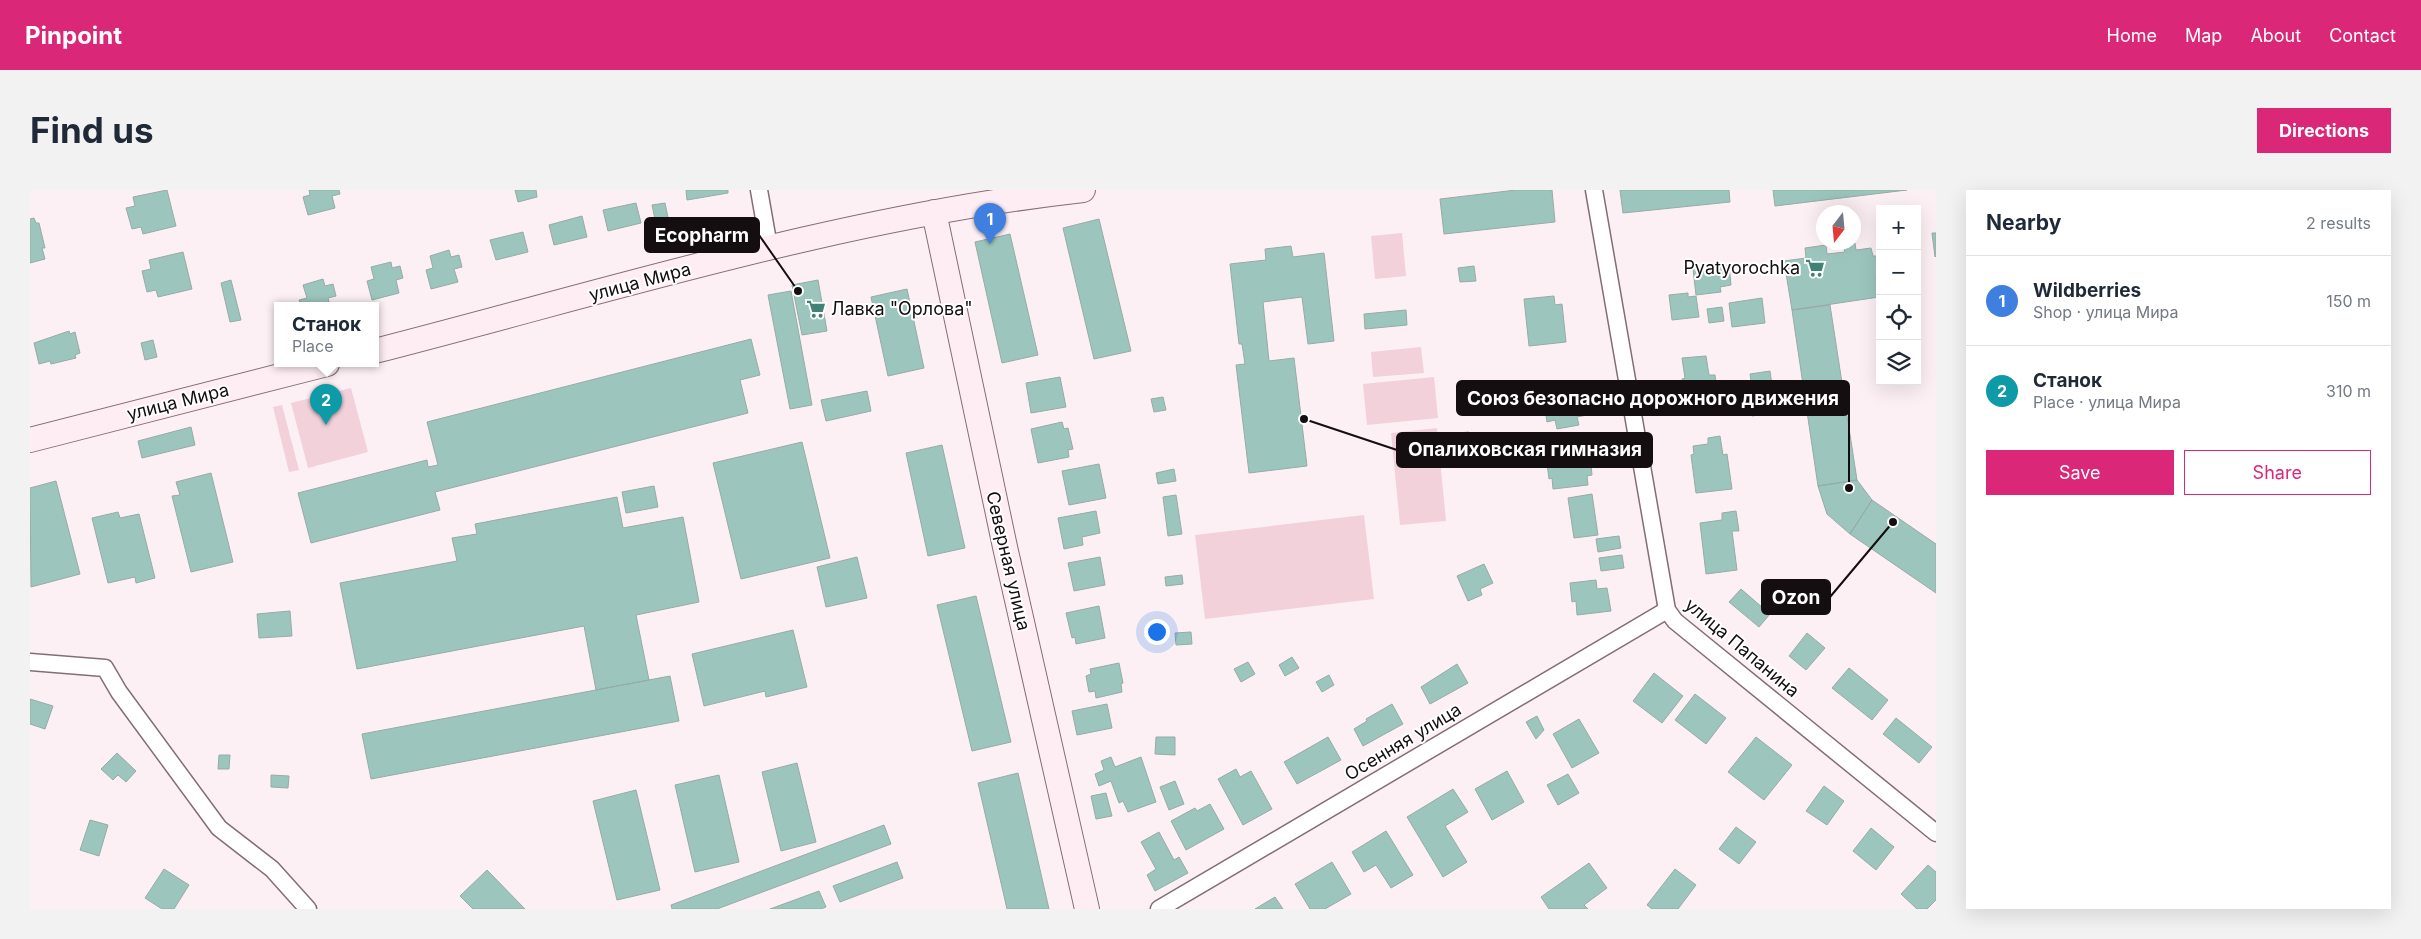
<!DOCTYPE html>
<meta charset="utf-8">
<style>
:root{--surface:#fff;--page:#f2f2f3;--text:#1f2937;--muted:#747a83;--line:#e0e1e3;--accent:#db2777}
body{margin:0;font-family:Inter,sans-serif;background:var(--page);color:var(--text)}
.controls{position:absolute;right:15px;top:15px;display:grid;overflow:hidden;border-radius:0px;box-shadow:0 5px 20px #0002}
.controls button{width:45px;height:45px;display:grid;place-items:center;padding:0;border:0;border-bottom:1px solid var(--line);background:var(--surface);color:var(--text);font:25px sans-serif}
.compass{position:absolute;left:1786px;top:15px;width:45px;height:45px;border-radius:50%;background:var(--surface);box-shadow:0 5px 20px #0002;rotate:196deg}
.you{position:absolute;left:1126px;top:441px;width:18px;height:18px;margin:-12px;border:4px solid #fff;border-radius:50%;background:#1a73e8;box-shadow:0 0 0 8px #1a73e833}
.badge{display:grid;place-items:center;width:32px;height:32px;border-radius:50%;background:var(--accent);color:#fff;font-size:16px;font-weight:700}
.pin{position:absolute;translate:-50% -41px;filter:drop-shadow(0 1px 2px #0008)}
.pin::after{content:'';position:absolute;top:26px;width:18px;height:15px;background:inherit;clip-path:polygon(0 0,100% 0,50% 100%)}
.popup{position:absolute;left:244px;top:112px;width:105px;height:65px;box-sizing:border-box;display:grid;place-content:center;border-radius:0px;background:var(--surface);filter:drop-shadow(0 1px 4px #0005);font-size:16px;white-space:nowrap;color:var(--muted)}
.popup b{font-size:19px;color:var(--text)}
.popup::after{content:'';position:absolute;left:50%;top:100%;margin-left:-10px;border:10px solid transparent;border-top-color:var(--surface)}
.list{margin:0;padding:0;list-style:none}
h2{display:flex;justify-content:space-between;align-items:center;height:65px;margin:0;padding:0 20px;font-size:21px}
h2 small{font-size:16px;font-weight:400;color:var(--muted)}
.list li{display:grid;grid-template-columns:32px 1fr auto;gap:15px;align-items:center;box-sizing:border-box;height:90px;padding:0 20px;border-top:1px solid var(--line)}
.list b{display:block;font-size:19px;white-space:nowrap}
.list p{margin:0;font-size:16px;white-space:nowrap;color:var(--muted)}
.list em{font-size:16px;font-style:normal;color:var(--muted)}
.actions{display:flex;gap:10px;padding:15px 20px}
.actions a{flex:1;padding:11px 0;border:1px solid var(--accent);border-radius:0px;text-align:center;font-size:18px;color:var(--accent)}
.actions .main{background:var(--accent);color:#fff}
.icon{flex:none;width:28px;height:28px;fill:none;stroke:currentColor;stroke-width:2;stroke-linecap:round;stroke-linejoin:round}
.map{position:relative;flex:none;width:1906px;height:719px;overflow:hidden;border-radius:0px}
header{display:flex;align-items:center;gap:30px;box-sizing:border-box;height:70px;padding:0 25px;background:var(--accent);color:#fff}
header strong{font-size:24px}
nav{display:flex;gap:28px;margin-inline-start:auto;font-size:18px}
.intro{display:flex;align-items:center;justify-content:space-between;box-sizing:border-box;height:120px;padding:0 30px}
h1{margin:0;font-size:35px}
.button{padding:12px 22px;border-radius:0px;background:var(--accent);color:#fff;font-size:18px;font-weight:700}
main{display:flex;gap:30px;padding:0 30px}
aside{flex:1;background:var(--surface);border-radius:0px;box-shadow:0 5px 20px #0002}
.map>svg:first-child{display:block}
</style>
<header>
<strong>Pinpoint</strong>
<nav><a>Home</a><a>Map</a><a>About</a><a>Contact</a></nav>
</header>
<div class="intro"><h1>Find us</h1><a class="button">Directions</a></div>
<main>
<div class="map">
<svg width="1906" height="719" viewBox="0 0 1906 719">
<rect width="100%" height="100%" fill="#fdf0f4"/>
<path fill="#f2d1db" d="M 1372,43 L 1376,86 L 1345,89 L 1341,46 Z
M 1391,157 L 1394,183 L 1343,187 L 1341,162 Z
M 1404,187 L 1408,228 L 1337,235 L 1333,194 Z
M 321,198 L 338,262 L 278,278 L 261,213 Z
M 252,215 L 269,280 L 259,282 L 243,217 Z
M 1407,238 L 1416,331 L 1370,335 L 1361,243 Z
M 1334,325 L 1344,409 L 1175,429 L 1165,345 Z"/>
<path fill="#9cc6bd" stroke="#96aba6" d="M 137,0 L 146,36 L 113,44 L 111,37 L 102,39 L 96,18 L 105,16 L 103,7 Z
M 279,0 L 309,0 L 310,4 L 302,6 L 305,18 L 278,25 L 273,7 L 280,5 Z
M 485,0 L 506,0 L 507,7 L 488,12 Z
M 656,0 L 698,0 L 698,3 L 657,10 Z
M 1486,0 L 1522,0 L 1525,32 L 1414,44 L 1410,9 Z
M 1590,0 L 1699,0 L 1700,12 L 1593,23 Z
M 1743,0 L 1877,0 L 1745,16 Z
M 606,13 L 611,33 L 578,41 L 573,20 Z
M 635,13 L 639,32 L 626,34 L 622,15 Z
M 552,26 L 557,47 L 524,55 L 519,35 Z
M 4,28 L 6,33 L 9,33 L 15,58 L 12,58 L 15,69 L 0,73 L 0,29 Z
M 1069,29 L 1101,161 L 1064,169 L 1033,38 Z
M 493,42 L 498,62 L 466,70 L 460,50 Z
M 1902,43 L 1906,43 L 1906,66 L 1905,67 Z
M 980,44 L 1008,165 L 972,173 L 945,52 Z
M 1825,53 L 1826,60 L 1841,58 L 1843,66 L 1850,66 L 1850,88 L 1846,88 L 1849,107 L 1762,120 L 1754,71 L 1776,68 L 1775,58 L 1796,55 L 1797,64 L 1815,62 L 1813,55 Z
M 1261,56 L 1263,67 L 1294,63 L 1304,151 L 1278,154 L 1272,107 L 1233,112 L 1239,171 L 1264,168 L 1277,276 L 1219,283 L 1206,175 L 1215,174 L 1212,154 L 1209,154 L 1200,74 L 1236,70 L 1235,59 Z
M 419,60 L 421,67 L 429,65 L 432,77 L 424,79 L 428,92 L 401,99 L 396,80 L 403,78 L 400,66 Z
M 153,62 L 162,99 L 128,107 L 126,100 L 117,102 L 112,81 L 121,79 L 119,70 Z
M 361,72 L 362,78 L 370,76 L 373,88 L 366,90 L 369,103 L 342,110 L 337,91 L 344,89 L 341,77 Z
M 1699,75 L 1701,95 L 1690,97 L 1691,102 L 1666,105 L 1663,79 Z
M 1444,76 L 1446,91 L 1430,92 L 1428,78 Z
M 293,89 L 295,96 L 303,94 L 306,106 L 298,108 L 300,116 L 271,116 L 269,110 L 277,108 L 273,95 Z
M 201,90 L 211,130 L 200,132 L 191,93 Z
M 788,90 L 797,141 L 772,145 L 762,95 Z
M 877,99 L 894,178 L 858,186 L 841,107 Z
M 761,101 L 782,215 L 760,219 L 738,105 Z
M 1658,103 L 1658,107 L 1666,106 L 1669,127 L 1642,130 L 1639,105 Z
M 1524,106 L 1525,115 L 1532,114 L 1536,152 L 1499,156 L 1494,109 Z
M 1732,108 L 1735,133 L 1702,137 L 1699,113 Z
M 1800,115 L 1827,290 L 1788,296 L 1762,120 Z
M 1692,117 L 1694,131 L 1679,133 L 1677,119 Z
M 1376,120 L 1377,135 L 1335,139 L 1334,124 Z
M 39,141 L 40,144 L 45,142 L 50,163 L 45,165 L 46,168 L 21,174 L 20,171 L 9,174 L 4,153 Z
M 721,149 L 730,185 L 710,190 L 718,223 L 405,302 L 410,320 L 281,353 L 268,303 L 397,270 L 398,277 L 408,275 L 397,232 Z
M 123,150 L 127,167 L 115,170 L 111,153 Z
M 1676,166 L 1679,185 L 1685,185 L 1689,216 L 1666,218 L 1665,206 L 1654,207 L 1652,189 L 1655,188 L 1652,168 Z
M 1740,181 L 1742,195 L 1722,197 L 1720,184 Z
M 1030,187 L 1036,217 L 1001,223 L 996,193 Z
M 1536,199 L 1538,208 L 1554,205 L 1557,225 L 1547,227 L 1549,235 L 1527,239 L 1525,230 L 1517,232 L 1512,202 Z
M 837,201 L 841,221 L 796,231 L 791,210 Z
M 1133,207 L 1136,220 L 1124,222 L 1121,209 Z
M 1741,211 L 1743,223 L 1722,226 L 1721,214 Z
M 1032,232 L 1034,239 L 1038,238 L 1043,259 L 1038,260 L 1039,267 L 1008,273 L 1001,239 Z
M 161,237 L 165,255 L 112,268 L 108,251 Z
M 1439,242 L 1440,255 L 1419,258 L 1418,244 Z
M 1690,246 L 1693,265 L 1697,264 L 1702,299 L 1666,303 L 1661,265 L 1664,264 L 1663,256 L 1678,254 L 1678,248 Z
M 1575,248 L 1576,258 L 1561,260 L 1560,250 Z
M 772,252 L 800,368 L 711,389 L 683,273 Z
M 1554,254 L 1555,263 L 1560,262 L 1562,285 L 1557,286 L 1558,295 L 1523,299 L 1522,288 L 1519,289 L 1515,259 Z
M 912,255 L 935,358 L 898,366 L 876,263 Z
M 1069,274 L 1076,308 L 1039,315 L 1032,281 Z
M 1144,279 L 1146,291 L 1128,294 L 1126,283 Z
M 181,283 L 203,372 L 161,382 L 142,306 L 150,305 L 146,292 Z
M 1827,290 L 1842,310 L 1820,344 L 1797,324 L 1788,296 Z
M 26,291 L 50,384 L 1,397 L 0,298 Z
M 624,296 L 628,317 L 596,323 L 592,302 Z
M 1562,304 L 1568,345 L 1544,348 L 1538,308 Z
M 1146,305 L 1152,344 L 1138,346 L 1133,307 Z
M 587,307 L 593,338 L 653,327 L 669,412 L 606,425 L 619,490 L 566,500 L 554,436 L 327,479 L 310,393 L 427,371 L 422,348 L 447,344 L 445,334 Z
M 1842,310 L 1906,354 L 1906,403 L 1820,344 Z
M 1066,321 L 1070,343 L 1052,347 L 1053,355 L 1034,359 L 1028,328 Z
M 1706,321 L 1709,341 L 1702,341 L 1707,380 L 1676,384 L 1670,333 L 1692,330 L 1692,323 Z
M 88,322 L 90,328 L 109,324 L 125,388 L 106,393 L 105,387 L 78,393 L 62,328 Z
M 1589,346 L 1591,358 L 1568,362 L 1566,349 Z
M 1592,365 L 1594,378 L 1571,381 L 1569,368 Z
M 827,367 L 837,408 L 796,417 L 787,377 Z
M 1070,367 L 1075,395 L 1044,401 L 1038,373 Z
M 1454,374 L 1463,393 L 1450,399 L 1452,405 L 1438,411 L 1427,386 Z
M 1152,385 L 1153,394 L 1136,396 L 1135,387 Z
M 1566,390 L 1567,399 L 1577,398 L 1581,421 L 1547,425 L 1546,411 L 1542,412 L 1540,393 Z
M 1711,399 L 1740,424 L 1729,437 L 1699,412 Z
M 946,406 L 981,552 L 942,561 L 907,415 Z
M 1069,416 L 1075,448 L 1046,454 L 1045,447 L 1042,448 L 1036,423 Z
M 260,421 L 262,446 L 229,448 L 227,424 Z
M 763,440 L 777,497 L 736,507 L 735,501 L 674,516 L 662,464 Z
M 1161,442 L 1162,454 L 1146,455 L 1145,443 Z
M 1777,443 L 1795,458 L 1776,480 L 1759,466 Z
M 1262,467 L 1269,478 L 1255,486 L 1249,475 Z
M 1218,472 L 1225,484 L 1211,492 L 1204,479 Z
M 1089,473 L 1093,493 L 1091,494 L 1092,502 L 1066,508 L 1065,501 L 1059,502 L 1056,486 L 1061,484 L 1060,479 Z
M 1427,474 L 1438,493 L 1400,514 L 1391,497 Z
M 1819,478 L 1858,510 L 1842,530 L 1802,498 Z
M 1624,483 L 1653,506 L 1632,533 L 1603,511 Z
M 1299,485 L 1304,495 L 1292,502 L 1286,492 Z
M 640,486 L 649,531 L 341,589 L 332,544 Z
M 1665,504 L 1696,528 L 1676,554 L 1645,530 Z
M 0,509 L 23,516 L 15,539 L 0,534 Z
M 1077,514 L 1082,538 L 1047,545 L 1042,521 Z
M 1362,514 L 1373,534 L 1333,556 L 1324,539 L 1337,531 L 1336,529 Z
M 1507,526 L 1514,540 L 1506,549 L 1496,532 Z
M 1866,528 L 1902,557 L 1889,573 L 1853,544 Z
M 1549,529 L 1569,563 L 1542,578 L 1523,544 Z
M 1126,547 L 1145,547 L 1145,565 L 1125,564 Z
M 1298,547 L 1311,570 L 1267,594 L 1254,572 Z
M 1726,547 L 1762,575 L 1734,610 L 1698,582 Z
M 87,563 L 106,581 L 96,592 L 88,585 L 83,590 L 71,579 Z
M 189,565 L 200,565 L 199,579 L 188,579 Z
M 1081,567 L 1085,577 L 1111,567 L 1126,612 L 1098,622 L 1093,611 L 1089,613 L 1081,591 L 1069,596 L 1065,584 L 1074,580 L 1071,571 Z
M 767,573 L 786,652 L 751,661 L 732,582 Z
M 1206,579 L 1210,587 L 1221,581 L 1242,619 L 1213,635 L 1188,589 Z
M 1477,581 L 1494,612 L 1462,630 L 1445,599 Z
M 988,583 L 1019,719 L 977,719 L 948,593 Z
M 1538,584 L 1549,603 L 1528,615 L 1517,595 Z
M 241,585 L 259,586 L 258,598 L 241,597 Z
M 689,585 L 709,672 L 665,682 L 645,595 Z
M 1145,591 L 1154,614 L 1139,620 L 1130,597 Z
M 1794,596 L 1814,611 L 1797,635 L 1776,621 Z
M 1423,599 L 1438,622 L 1415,636 L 1437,672 L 1413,687 L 1377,627 Z
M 606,600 L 630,700 L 587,710 L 563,611 Z
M 1076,603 L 1082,626 L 1066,629 L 1061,606 Z
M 1180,614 L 1194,639 L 1156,660 L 1141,631 L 1165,618 L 1167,621 Z
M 60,630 L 78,635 L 69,666 L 50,660 Z
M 854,635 L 861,654 L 687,719 L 642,719 L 641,715 Z
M 1706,637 L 1726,652 L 1709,674 L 1689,659 Z
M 1841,638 L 1864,657 L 1846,680 L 1823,661 Z
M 1356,641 L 1383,685 L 1361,698 L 1346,675 L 1334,682 L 1322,662 Z
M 1129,642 L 1144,670 L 1149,667 L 1158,683 L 1125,701 L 1117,685 L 1126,679 L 1111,652 Z
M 867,672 L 873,688 L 810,712 L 803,696 Z
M 1302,672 L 1321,704 L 1295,719 L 1280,719 L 1265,694 Z
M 1559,673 L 1577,698 L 1554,715 L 1558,719 L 1519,719 L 1511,707 Z
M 1898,675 L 1906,682 L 1906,710 L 1897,719 L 1887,719 L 1871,704 Z
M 134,679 L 159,695 L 144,719 L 132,719 L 115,708 Z
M 1645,679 L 1666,695 L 1648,719 L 1622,719 L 1617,715 Z
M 457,680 L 495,719 L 443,719 L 430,706 Z
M 789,701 L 796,717 L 791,719 L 740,719 Z
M 1245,707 L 1253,719 L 1225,719 Z"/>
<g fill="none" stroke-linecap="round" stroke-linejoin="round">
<g stroke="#826f75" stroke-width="19">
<path id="street" d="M 729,0 L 739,57
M 1564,0 L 1637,420 L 1645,431 L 1906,643
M 0,472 L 75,478 L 89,502 L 189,638 L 242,679 L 278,719
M 1129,719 L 1637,420"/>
</g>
<g stroke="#826f75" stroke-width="26">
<path id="secondary" d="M 904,22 L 975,357 L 1057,719
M 345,161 C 579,101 812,27 1053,0
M 0,250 L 297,174"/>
</g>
<use href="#street" stroke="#fff" stroke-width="16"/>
<use href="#secondary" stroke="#feedf2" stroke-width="24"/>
</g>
<defs>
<g id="supermarket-bare" transform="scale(1.5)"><path d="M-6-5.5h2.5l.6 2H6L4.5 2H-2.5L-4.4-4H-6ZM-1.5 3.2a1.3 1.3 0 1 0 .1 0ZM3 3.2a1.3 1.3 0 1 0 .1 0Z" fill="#408376" stroke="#fff" stroke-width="2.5" paint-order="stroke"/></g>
</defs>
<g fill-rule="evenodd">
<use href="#supermarket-bare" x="1785" y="78"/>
<use href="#supermarket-bare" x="786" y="119"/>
</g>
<g text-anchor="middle" stroke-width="4" stroke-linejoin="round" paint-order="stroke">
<g font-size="18" fill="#150e10" stroke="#fff" text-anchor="end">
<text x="1770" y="84">Pyatyorochka</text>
<text x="801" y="125" text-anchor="start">Лавка "Орлова"</text>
</g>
<g font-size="18" fill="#150e10" stroke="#fff">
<text transform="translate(610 92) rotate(-15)" y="6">улица Мира</text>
<text transform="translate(148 212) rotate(-14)" y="6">улица Мира</text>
<text transform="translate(978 371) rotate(77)" y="6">Северная улица</text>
<text transform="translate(1712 458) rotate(40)" y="6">улица Папанина</text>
<text transform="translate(1373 552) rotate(-31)" y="6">Осенняя улица</text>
</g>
</g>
<path fill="none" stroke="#150e10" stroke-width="2" d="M768 101L729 45M1819 298L1819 208M1274 229L1367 260M1863 332L1800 407"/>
<g fill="#150e10" stroke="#fff" stroke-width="2">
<circle cx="768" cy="101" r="5"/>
<circle cx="1819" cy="298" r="5"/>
<circle cx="1274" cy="229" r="5"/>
<circle cx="1863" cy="332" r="5"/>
</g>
<g fill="#150e10" stroke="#150e10" stroke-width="2">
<rect x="615" y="28" width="114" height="34" rx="5"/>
<rect x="1427" y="191" width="392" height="34" rx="5"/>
<rect x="1367" y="243" width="255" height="34" rx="5"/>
<rect x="1732" y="390" width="68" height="34" rx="5"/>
</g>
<g font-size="19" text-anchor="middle" font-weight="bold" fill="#fff">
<text x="672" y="52">Ecopharm</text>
<text x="1623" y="215">Союз безопасно дорожного движения</text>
<text x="1495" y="266">Опалиховская гимназия</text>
<text x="1766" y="414">Ozon</text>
</g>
</svg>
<div class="controls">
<button>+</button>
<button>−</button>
<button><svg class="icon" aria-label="locate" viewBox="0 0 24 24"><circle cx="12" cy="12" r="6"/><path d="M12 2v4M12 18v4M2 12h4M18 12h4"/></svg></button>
<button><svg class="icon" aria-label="layers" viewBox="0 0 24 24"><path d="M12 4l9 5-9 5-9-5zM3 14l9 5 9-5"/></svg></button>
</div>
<svg class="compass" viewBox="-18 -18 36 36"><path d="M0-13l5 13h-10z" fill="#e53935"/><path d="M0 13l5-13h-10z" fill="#747a83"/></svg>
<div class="you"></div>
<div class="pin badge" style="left:960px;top:54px;background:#3f7fe0">1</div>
<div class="pin badge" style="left:296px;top:235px;background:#0f9aa8">2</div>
<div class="popup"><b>Станок</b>Place</div>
</div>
<aside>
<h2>Nearby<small>2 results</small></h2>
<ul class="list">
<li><span class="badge" style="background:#3f7fe0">1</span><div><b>Wildberries</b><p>Shop · улица Мира</p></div><em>150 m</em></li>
<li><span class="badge" style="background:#0f9aa8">2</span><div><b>Станок</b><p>Place · улица Мира</p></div><em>310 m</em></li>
</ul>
<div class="actions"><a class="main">Save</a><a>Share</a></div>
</aside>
</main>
